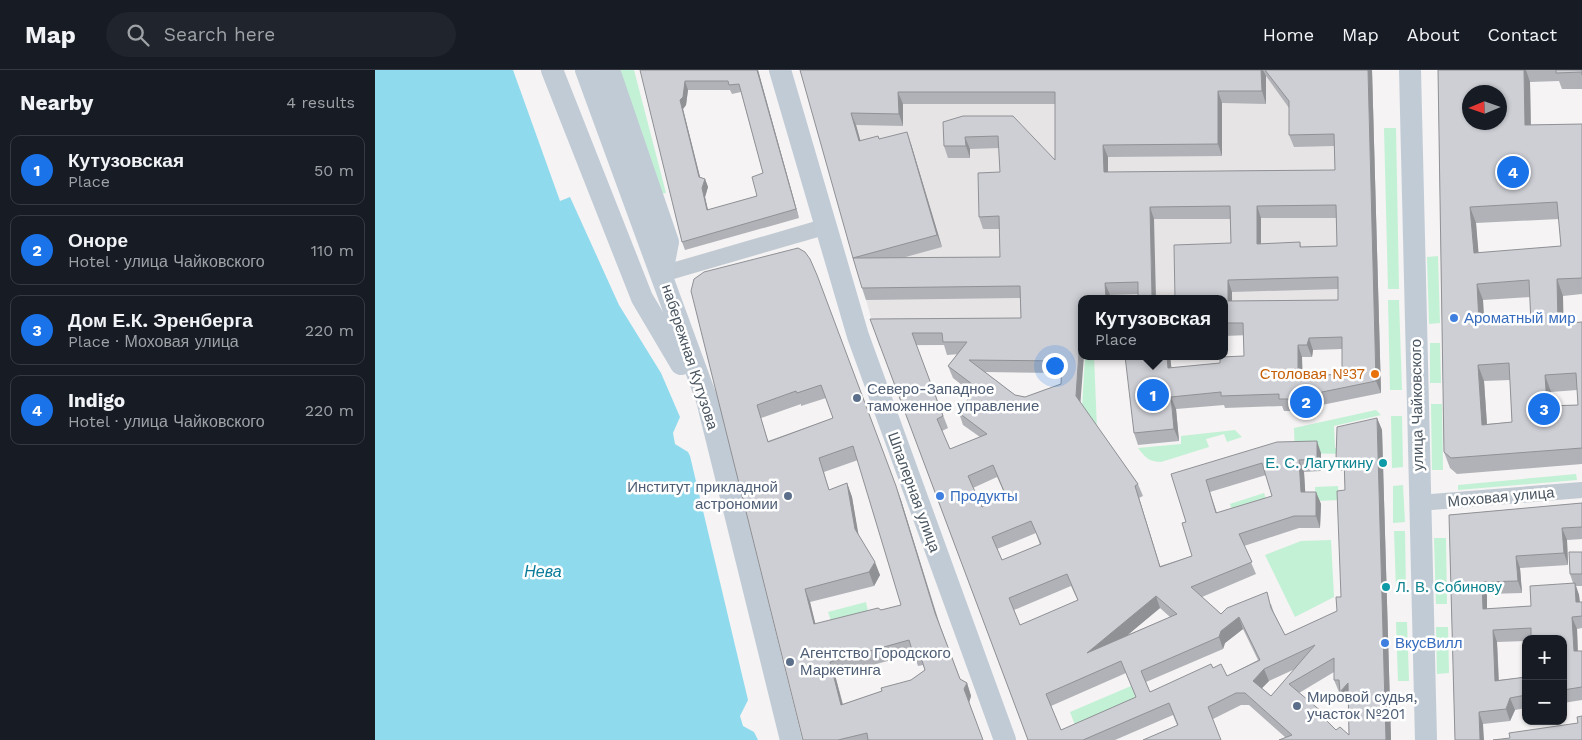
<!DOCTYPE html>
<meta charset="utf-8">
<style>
:root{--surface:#171b24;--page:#20242c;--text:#f1f3f6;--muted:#9ea1a6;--line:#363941;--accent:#1a73e8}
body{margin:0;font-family:"Work Sans",sans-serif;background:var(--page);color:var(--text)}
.controls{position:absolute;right:15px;bottom:15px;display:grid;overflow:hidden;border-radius:10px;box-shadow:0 1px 4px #0004}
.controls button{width:45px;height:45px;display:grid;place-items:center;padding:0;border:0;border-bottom:1px solid var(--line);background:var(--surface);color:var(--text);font:25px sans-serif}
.compass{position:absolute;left:1087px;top:15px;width:45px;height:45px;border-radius:50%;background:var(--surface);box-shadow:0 1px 4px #0004;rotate:268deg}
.you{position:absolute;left:679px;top:295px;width:18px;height:18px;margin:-12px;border:4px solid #fff;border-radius:50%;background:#1a73e8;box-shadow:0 0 0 8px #1a73e833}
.badge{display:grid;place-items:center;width:32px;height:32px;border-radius:50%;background:var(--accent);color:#fff;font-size:16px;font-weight:700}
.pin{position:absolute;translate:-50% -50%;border:2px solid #fff;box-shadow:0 1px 5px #0006}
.popup{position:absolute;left:703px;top:225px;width:150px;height:65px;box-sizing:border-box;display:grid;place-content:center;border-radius:10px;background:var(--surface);filter:drop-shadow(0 1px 4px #0005);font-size:16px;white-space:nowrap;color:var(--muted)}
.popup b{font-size:19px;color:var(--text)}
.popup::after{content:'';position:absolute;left:50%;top:100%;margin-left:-10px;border:10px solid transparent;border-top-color:var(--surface)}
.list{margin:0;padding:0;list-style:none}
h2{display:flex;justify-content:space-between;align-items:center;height:65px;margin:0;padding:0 20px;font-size:21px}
h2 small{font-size:16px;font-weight:400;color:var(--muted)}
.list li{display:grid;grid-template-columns:32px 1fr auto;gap:15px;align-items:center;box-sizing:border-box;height:70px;margin:0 10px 10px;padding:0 10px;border:1px solid var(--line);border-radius:10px}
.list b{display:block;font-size:19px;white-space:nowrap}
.list p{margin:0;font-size:16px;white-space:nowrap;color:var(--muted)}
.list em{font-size:16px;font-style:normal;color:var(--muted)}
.icon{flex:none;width:28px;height:28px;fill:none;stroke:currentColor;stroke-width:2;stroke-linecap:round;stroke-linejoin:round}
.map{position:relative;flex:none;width:1207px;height:670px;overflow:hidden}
header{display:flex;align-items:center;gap:30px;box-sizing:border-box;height:70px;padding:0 25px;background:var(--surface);border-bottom:1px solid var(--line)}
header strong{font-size:24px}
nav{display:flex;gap:28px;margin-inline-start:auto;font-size:18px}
.search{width:350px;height:45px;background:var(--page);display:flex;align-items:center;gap:12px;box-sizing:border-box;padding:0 18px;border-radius:28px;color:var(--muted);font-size:19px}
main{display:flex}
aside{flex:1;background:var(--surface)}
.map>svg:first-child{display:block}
</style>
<header>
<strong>Map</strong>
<div class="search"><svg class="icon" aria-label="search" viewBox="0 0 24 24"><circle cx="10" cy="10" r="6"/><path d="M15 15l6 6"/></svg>Search here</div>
<nav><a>Home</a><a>Map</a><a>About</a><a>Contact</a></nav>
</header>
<main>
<aside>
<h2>Nearby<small>4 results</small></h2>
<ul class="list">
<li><span class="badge">1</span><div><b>Кутузовская</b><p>Place</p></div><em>50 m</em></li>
<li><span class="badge">2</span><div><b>Оноре</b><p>Hotel · улица Чайковского</p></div><em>110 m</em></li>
<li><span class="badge">3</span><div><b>Дом Е.К. Эренберга</b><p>Place · Моховая улица</p></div><em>220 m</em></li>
<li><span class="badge">4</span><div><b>Indigo</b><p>Hotel · улица Чайковского</p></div><em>220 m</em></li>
</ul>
</aside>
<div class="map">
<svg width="1207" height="670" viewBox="0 0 1207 670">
<rect width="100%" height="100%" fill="#f5f3f3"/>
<path fill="#e6e4e5" d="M 428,0 L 997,0 L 1004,266 L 849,266 L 849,229 L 707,229 L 681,285 L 572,285 L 571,275 L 504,276 L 427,2 Z"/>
<path fill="#c3f1d5" d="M 240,0 L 259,0 L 291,123 L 285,124 Z
M 1009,58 L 1021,58 L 1024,219 L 1013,219 Z
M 1063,186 L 1065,253 L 1054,254 L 1052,187 Z
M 1013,230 L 1024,230 L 1027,320 L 1015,320 Z
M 1055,273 L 1065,273 L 1066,313 L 1055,313 Z
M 710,286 L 719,286 L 722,359 L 707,338 Z
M 1056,334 L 1067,334 L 1068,400 L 1057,400 Z
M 1001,340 L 1006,345 L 959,356 L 960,378 L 967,378 L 967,384 L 928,383 L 920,387 L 919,358 Z
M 1016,346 L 1027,346 L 1028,397 L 1017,398 Z
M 860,360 L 867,367 L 852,372 L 849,364 L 831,369 L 834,377 L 786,392 C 774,392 770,387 763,378 L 806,374 L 806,366 Z
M 1201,404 L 1202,410 L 1083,420 L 1083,415 Z
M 1028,415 L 1030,452 L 1018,453 L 1018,416 Z
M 963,416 L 964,430 L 941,431 L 940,417 Z
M 889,423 L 894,437 L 860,448 L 855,434 Z
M 1019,461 L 1030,461 L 1031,520 L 1021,520 Z
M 1059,468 L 1071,468 L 1072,534 L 1061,534 Z
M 956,470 L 959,527 L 920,547 L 890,485 L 926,471 Z
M 491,532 L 493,541 L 456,551 L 453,542 Z
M 1021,552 L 1032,552 L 1034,611 L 1023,611 Z
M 1061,557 L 1073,557 L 1074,603 L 1062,604 Z
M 756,616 L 761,629 L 700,655 L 695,642 Z"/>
<path fill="#90daee" d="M 0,0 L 138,0 L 185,131 L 195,127 L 244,235 L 286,303 L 305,347 L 298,363 L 300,374 L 313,382 L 315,386 L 373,630 L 365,646 L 368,656 L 379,662 L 383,670 L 0,670 Z"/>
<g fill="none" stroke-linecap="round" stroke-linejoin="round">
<path stroke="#c1cad2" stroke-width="16" d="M 287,204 L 449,157
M 1044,433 L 1207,420"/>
<path stroke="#c1cbd6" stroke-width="22" d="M 177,0 L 267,228 L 306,294
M 211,0 L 332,330 L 416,670
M 234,0 L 293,172 L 287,203
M 405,0 L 483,266 L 630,670
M 1035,0 L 1051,670"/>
</g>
<path fill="#b0b2b7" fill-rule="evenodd" d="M 265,0 L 383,0 L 424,148 L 310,180 L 307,172 ZM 313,20 L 355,20 L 357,24 L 366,22 L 388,103 L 382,126 L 333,140 L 330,127 L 333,117 L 330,109 L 325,107 L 308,39 L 311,35 Z
M 425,0 L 997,0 L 1006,323 L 917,341 L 909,341 L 907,336 L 850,338 L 849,335 L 801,339 L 804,371 L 763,375 L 759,363 L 795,286 L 796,298 L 845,293 L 869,286 L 869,265 L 849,266 L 849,229 L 856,173 L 855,149 L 779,149 L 763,224 L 735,225 L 707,229 L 707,286 L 705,333 L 763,414 L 768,426 L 764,428 L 785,496 L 817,486 L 811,452 L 796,404 L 946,383 L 946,401 L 929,402 L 930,422 L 941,422 L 946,434 L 945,458 L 924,458 L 869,476 L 881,504 L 827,527 L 846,544 L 896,534 L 899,543 L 910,565 L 962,541 L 966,527 L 970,420 L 969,400 L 966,401 L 961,389 L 1002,348 L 1007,360 L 1016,670 L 910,667 L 874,635 L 866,635 L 838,649 L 802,655 L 798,645 L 740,670 L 653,670 L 495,249 L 646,248 L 645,228 L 491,230 L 487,218 ZM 891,6 L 914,38 L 914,65 L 919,77 L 959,76 L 960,100 L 733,102 L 733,87 L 847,86 L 847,33 L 891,34 ZM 528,34 L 680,34 L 680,90 L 588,46 L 569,76 L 573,88 L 595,88 L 595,79 L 624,78 L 625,102 L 604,147 L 608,159 L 625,159 L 625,187 L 527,188 L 567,177 L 536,74 L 504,69 L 485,71 L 481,55 L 528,56 ZM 886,148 L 961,148 L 962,176 L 926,177 L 925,172 L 886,174 ZM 963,219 L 963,230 L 857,231 L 857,222 ZM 541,275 L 569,275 L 572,285 L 582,284 L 573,296 L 578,308 L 597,323 L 584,343 L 588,355 L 605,367 L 575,379 L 567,361 L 573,358 ZM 967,279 L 967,304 L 936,306 L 927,301 L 927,287 L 937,287 L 938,280 ZM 610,302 L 686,303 L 686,314 L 650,327 L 640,325 ZM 891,405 L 897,426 L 842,443 L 835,422 ZM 622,407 L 631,427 L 607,437 L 598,418 ZM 661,463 L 665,475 L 627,490 L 622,479 ZM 696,516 L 703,531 L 645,555 L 639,540 ZM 785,538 L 795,547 L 752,565 ZM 868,559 L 883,590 L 852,606 L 838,598 L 775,622 L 771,612 L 848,579 L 850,573 ZM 920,599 L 896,626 L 887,618 L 894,611 ZM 959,602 L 959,610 L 969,634 L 973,629 L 974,665 L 961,660 L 924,623 ZM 751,603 L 761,628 L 686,660 L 676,636 Z
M 1063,0 L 1207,0 L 1207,19 L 1187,19 L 1184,11 L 1155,12 L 1156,55 L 1207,54 L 1207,224 L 1188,226 L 1188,254 L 1207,252 L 1207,394 L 1082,404 L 1075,398 L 1069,382 ZM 1184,149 L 1186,176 L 1103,183 L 1101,153 ZM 1155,227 L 1156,253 L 1125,254 L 1124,251 L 1109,252 L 1108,230 ZM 1135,310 L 1137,352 L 1112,354 L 1109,311 ZM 1202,320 L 1203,335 L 1177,336 L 1176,322 Z
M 423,178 L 526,430 L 565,555 L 585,609 L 592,613 L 596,626 L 594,632 L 608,670 L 428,670 L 316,221 ZM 451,328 L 458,348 L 393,371 L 386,348 L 426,334 L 426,336 ZM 483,390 L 526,535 L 506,540 L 440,554 L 435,532 L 499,516 L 505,505 L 483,465 L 477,427 L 472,413 L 454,420 L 449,402 ZM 539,584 L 543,596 L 548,595 L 550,600 L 536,610 L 507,621 L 468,634 L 460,605 Z
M 1207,433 L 1207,469 L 1192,470 L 1193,495 L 1145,498 L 1147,523 L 1112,524 L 1112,539 L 1156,536 L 1198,513 L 1195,504 L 1207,482 L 1207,516 L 1201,516 L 1204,525 L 1205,532 L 1207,532 L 1207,558 L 1202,559 L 1203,581 L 1207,581 L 1207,630 L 1188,633 L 1188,569 L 1151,569 L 1151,571 L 1122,572 L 1124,610 L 1151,607 L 1151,638 L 1140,640 L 1135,651 L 1108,654 L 1080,670 L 1074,445 Z"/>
<path fill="#909195" d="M 382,0 L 383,0 L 424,148 L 421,139 Z
M 886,0 L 888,0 L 891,6 L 891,34 L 887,21 Z
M 993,0 L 997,0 L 1006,323 L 1001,311 Z
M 1149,0 L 1151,0 L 1155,12 L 1156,72 L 1150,55 Z
M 310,11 L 313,20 L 311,35 L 308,39 L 327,115 L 324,107 L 305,30 Z
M 843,21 L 847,33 L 847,86 L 843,74 Z
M 523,22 L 528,34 L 528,56 L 524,44 Z
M 476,43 L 481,55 L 489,83 L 484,71 Z
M 532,62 L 536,74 L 567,177 L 562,165 Z
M 590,67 L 595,79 L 595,88 L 591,76 Z
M 728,75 L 733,87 L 733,114 L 729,102 Z
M 330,109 L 333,117 L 330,127 L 335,149 L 332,140 L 327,118 Z
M 882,136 L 886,148 L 886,186 L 882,174 Z
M 775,137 L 779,149 L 781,229 L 777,229 Z
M 1095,137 L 1101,153 L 1105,199 L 1099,183 Z
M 1182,209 L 1188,226 L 1189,270 L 1183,254 Z
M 853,210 L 857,222 L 857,243 L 853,231 Z
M 730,213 L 735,225 L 735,229 L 731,229 Z
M 1102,214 L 1108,230 L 1110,268 L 1104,252 Z
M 705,267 L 707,273 L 707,286 L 709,286 L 705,338 L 701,326 Z
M 934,268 L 938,280 L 937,287 L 932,275 Z
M 923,275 L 927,287 L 928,314 L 923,302 Z
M 792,286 L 795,286 L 798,310 L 793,298 Z
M 1103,295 L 1109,311 L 1113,371 L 1107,355 Z
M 1170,305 L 1176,322 L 1178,353 L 1172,336 Z
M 796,327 L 801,339 L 804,371 L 799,359 Z
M 1002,348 L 1007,360 L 1016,670 L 1011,670 Z
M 942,371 L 946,383 L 946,401 L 942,389 Z
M 924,390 L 929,402 L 931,434 L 926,422 Z
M 472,413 L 477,427 L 485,473 L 480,459 Z
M 521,416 L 526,430 L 565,557 L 560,543 Z
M 760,416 L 764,428 L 789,509 L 785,497 Z
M 941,422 L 946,434 L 945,458 L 941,446 Z
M 1187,458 L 1192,470 L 1193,495 L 1189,483 Z
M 1141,486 L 1145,498 L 1147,523 L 1143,511 Z
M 500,492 L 505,505 L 499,516 L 494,502 Z
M 1107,512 L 1112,524 L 1112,551 L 1108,539 Z
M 1200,513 L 1204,525 L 1206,545 L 1201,532 Z
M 430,519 L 435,532 L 444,568 L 439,554 Z
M 781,526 L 785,538 L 717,595 L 712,583 Z
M 864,547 L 868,559 L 850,573 L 848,579 L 844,567 L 846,561 Z
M 1197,547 L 1202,559 L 1203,593 L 1199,581 Z
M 1118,560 L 1122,572 L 1124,623 L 1120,611 Z
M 455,592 L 460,605 L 471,648 L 466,635 Z
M 889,599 L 894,611 L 882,623 L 878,611 Z
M 592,613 L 596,626 L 594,633 L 589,619 Z
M 973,613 L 977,625 L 969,634 L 965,622 Z
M 1135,628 L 1140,640 L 1135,651 L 1131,639 Z
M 1104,642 L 1108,654 L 1109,670 L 1105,670 Z"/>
<path fill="#cdcfd5" stroke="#909195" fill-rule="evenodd" d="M 265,0 L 382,0 L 421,139 L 307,172 ZM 310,11 L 353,11 L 354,15 L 364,14 L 388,103 L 377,107 L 382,126 L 332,140 L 327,118 L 330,109 L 324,107 L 305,30 L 308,27 Z
M 425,0 L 886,0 L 887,21 L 843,21 L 843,74 L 728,75 L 729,102 L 960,100 L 959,64 L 914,65 L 914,31 L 890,0 L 993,0 L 1001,311 L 913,329 L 904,329 L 904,324 L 846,326 L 846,322 L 796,327 L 799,359 L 759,363 L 750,286 L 792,286 L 793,298 L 845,293 L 845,287 L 869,286 L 868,253 L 849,253 L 849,229 L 800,229 L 799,175 L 856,173 L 855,136 L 775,137 L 777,229 L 763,229 L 763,212 L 730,213 L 731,229 L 707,229 L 707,267 L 705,267 L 701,326 L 763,414 L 760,416 L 785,497 L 817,486 L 807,453 L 811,452 L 796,404 L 902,372 L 942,371 L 942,389 L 924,390 L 926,422 L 941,422 L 941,446 L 919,446 L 864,464 L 877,492 L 816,517 L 846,544 L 852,538 L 892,522 L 896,538 L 910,565 L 962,541 L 961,527 L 966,527 L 962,421 L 970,420 L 969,388 L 961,389 L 962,357 L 1002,348 L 1011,670 L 904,670 L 917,665 L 870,623 L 861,623 L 833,637 L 846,670 L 768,670 L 803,655 L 794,633 L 708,670 L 653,670 L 495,249 L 646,248 L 645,216 L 487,218 L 478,188 L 625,187 L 624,146 L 604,147 L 603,103 L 625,102 L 623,66 L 590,67 L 591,76 L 569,76 L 568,52 L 588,46 L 638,46 L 680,90 L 680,22 L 523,22 L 524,44 L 476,43 L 484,71 L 503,66 L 504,69 L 532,62 L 562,165 L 478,188 ZM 961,135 L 962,176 L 925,177 L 925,172 L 882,174 L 882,136 ZM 963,207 L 963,230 L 853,231 L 853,210 ZM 537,263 L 567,263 L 568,272 L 592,272 L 573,296 L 601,317 L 584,343 L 612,364 L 575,379 L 562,349 L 568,346 ZM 967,267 L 967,304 L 936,306 L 933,301 L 923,302 L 923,275 L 932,275 L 934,268 ZM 594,290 L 687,291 L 686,314 L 650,327 L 640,325 ZM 887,393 L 897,426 L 841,443 L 831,410 ZM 618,395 L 631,426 L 607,437 L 593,406 ZM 656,451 L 666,474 L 627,490 L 617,467 ZM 692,504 L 703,530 L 645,555 L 634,528 ZM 781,526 L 802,544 L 712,583 ZM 864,547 L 885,590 L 852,606 L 846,594 L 838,598 L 836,594 L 775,622 L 766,601 L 844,567 L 846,561 ZM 940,575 L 896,626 L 878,611 L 889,599 ZM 959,588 L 959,610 L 964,610 L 965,622 L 973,613 L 974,665 L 965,657 L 961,660 L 945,644 L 947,642 L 914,614 ZM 746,591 L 761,627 L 686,660 L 671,624 Z
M 1063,0 L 1149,0 L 1150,55 L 1207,54 L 1207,208 L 1182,209 L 1183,254 L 1207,252 L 1207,378 L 1076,388 L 1069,382 ZM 1094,22 L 1124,22 L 1124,52 L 1094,52 ZM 1182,132 L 1186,176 L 1099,183 L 1095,137 ZM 1154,210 L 1156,253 L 1124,254 L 1124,251 L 1104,252 L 1102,214 ZM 1134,293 L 1137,352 L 1107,355 L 1103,295 ZM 1201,303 L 1203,335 L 1172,336 L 1170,305 Z
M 1181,0 L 1207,0 L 1207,5 L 1207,2 L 1181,3 Z
M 423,178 L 430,182 L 435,189 L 442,205 L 521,416 L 560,543 L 585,609 L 592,613 L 589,619 L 608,670 L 493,670 L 492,663 L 463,670 L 428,670 L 316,221 L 319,209 L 329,202 ZM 446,315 L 458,348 L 393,372 L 382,335 L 421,321 L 422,323 ZM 478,376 L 526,535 L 506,540 L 503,538 L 439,554 L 430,519 L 494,502 L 500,492 L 480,459 L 472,413 L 454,420 L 444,388 ZM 534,570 L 538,583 L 544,581 L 550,600 L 536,610 L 506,618 L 507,621 L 466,635 L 455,592 Z
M 1207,433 L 1207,457 L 1187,458 L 1189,483 L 1141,486 L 1143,511 L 1107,512 L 1108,539 L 1156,536 L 1155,516 L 1200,513 L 1201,532 L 1207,532 L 1207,546 L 1197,547 L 1199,581 L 1207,581 L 1207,617 L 1188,620 L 1188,569 L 1156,569 L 1156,558 L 1118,560 L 1120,611 L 1151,607 L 1151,625 L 1135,628 L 1131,639 L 1104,642 L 1105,670 L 1080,670 L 1074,445 Z
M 1194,482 L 1207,482 L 1207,504 L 1195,504 Z
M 1207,646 L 1207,670 L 1118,670 L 1135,668 L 1134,663 L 1203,653 L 1202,647 Z"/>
<g fill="#3f7fe0" stroke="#fff" stroke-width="2">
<circle cx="1079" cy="248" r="5"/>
<circle cx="565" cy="426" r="5"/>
<circle cx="1010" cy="573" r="5"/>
</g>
<circle fill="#e8710a" stroke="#fff" stroke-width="2" cx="1000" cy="304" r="5"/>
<g fill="#5c6f8a" stroke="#fff" stroke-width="2">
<circle cx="482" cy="328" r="5"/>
<circle cx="413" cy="426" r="5"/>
<circle cx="415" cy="592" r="5"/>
<circle cx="922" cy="636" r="5"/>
</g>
<g fill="#0f9aa8" stroke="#fff" stroke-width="2">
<circle cx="1008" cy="393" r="5"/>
<circle cx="1011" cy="517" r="5"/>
</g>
<g text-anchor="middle" stroke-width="5" stroke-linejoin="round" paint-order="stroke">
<g font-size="15" fill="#366cbe" stroke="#fff" text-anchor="start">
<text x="1089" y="253">Ароматный мир</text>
<text x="575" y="431">Продукты</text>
<text x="1020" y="578">ВкусВилл</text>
</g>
<g font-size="15" fill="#4a5661" stroke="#fff">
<text transform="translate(315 287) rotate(72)" y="5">набережная Кутузова</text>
<text transform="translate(1042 335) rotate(-91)" y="5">улица Чайковского</text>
<text transform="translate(539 422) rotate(70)" y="5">Шпалерная улица</text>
<text transform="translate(1126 427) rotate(-5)" y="5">Моховая улица</text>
</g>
<g font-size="15" fill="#c56008" stroke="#fff" text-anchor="end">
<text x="990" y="309">Столовая №37</text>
</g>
<g font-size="15" fill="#4e5e75" stroke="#fff" text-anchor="start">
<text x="492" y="324">Северо-Западное<tspan x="492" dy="17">таможенное управление</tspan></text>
<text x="403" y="422" text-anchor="end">Институт прикладной<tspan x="403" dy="17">астрономии</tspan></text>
<text x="425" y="588">Агентство Городского<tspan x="425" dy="17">Маркетинга</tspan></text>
<text x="932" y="632">Мировой судья,<tspan x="932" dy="17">участок №201</tspan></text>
</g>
<g font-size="15" fill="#0d838f" stroke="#fff" text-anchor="end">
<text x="998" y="398">Е. С. Лагуткину</text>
<text x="1021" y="522" text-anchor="start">Л. В. Собинову</text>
</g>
<g font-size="16" font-style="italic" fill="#0c7c9b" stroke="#fff">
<text x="168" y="507">Нева</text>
</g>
</g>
</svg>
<div class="controls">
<button>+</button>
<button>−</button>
</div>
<svg class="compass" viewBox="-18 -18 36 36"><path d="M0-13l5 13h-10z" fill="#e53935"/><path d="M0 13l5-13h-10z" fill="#9ea1a6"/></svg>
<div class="you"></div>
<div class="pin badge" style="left:778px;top:325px">1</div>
<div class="popup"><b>Кутузовская</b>Place</div>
<div class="pin badge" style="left:931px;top:332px">2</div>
<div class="pin badge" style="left:1169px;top:339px">3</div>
<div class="pin badge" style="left:1138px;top:102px">4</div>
</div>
</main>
